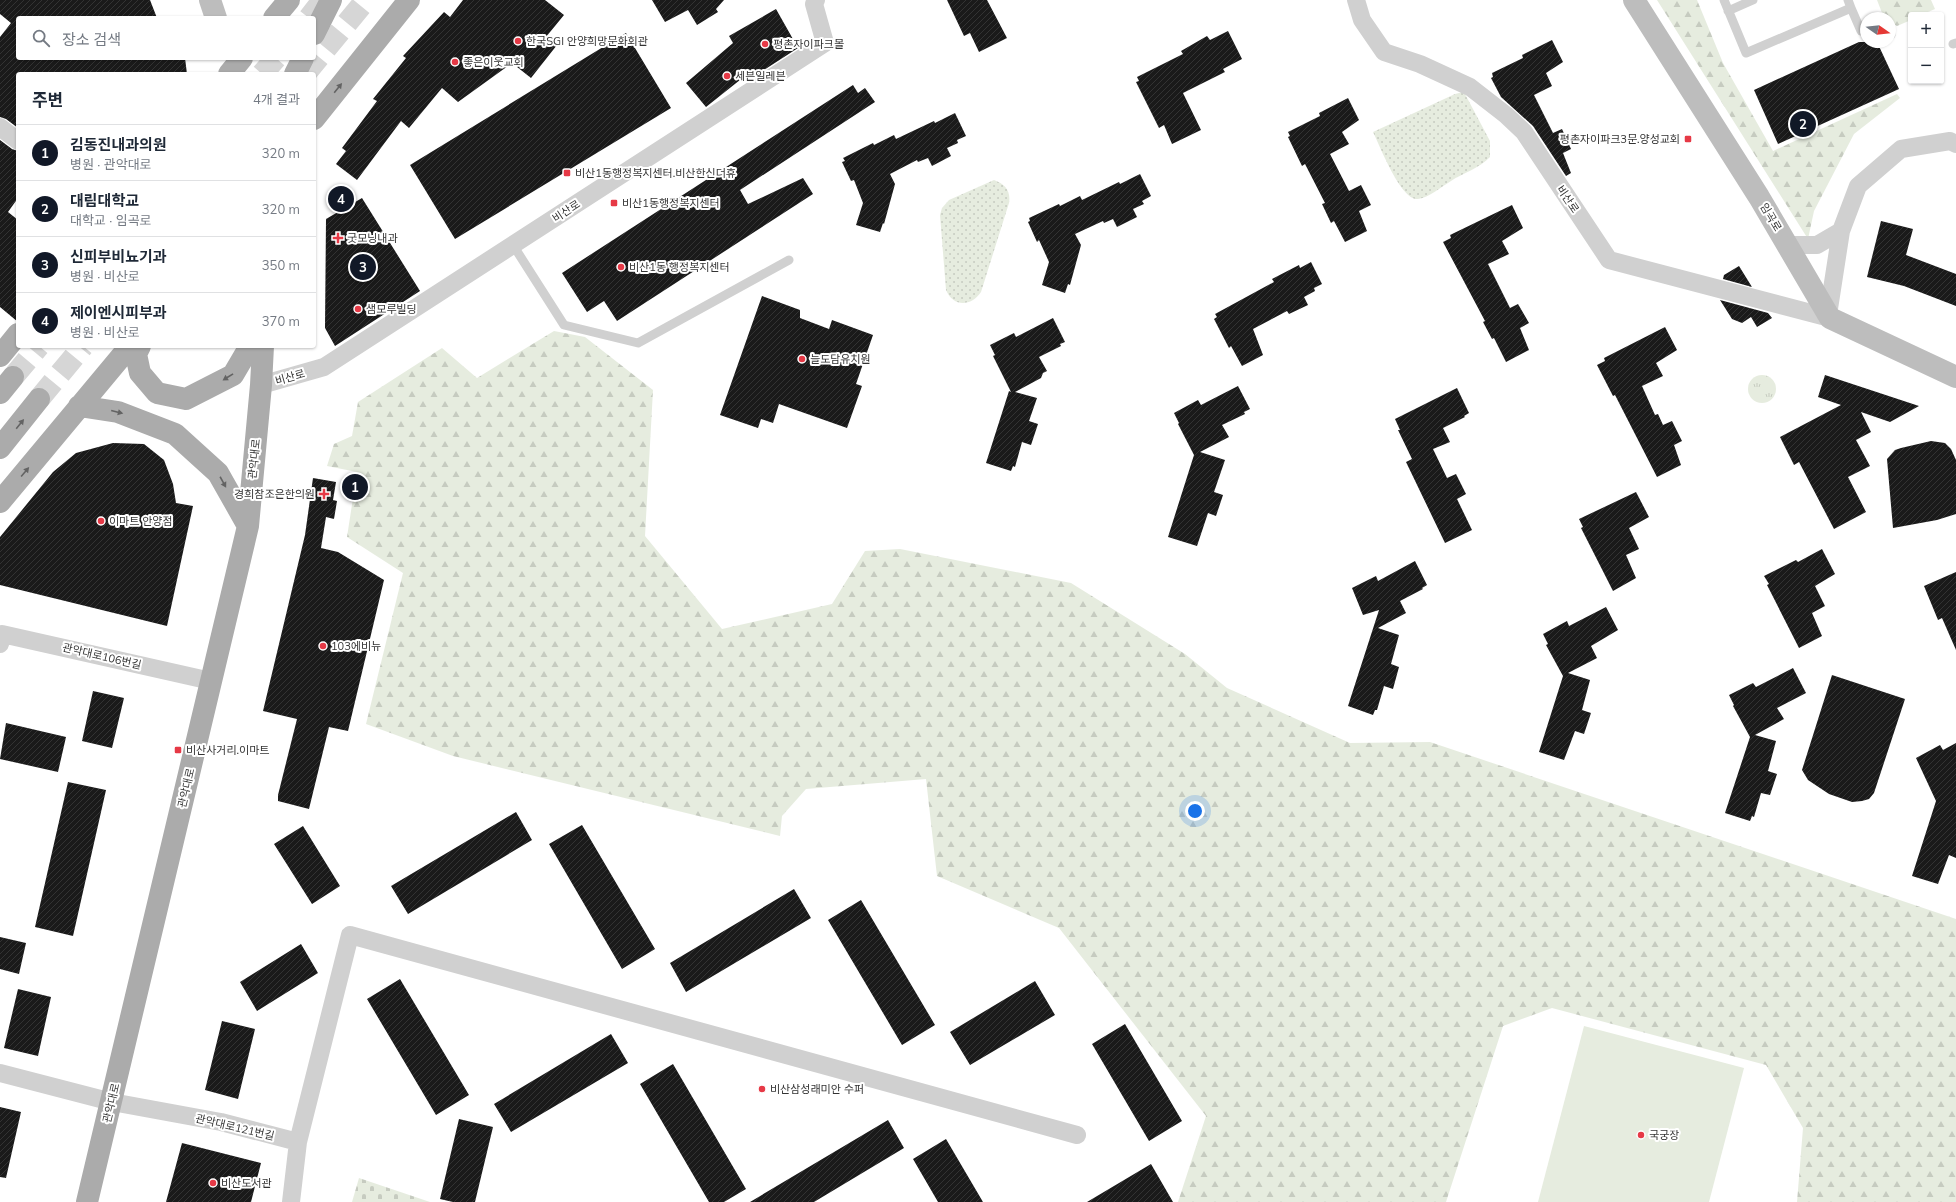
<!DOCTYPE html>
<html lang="ko">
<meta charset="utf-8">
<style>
:root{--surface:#fff;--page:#f2f2f3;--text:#1f2937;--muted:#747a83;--line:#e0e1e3;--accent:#111827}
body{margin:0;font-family:Mulish,"Noto Sans KR",sans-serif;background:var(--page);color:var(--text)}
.controls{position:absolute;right:12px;top:12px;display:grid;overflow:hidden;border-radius:4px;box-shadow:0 1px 3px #0004}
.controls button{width:36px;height:36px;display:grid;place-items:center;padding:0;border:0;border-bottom:1px solid var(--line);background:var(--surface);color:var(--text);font:20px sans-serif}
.compass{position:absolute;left:1860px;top:12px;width:36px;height:36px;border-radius:50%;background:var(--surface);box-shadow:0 1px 3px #0004;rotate:104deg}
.you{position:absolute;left:1195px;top:811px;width:14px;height:14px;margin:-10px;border:3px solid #fff;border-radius:50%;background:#1a73e8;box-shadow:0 0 0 6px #1a73e833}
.badge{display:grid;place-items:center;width:26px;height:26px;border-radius:50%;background:var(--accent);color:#fff;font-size:13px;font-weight:700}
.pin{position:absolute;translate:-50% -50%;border:2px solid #fff;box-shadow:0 1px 4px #0006}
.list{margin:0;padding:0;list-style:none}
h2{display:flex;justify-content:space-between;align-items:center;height:52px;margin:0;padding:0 16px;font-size:17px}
h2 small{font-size:13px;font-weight:400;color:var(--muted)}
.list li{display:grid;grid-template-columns:26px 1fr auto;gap:12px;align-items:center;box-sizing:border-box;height:56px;padding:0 16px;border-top:1px solid var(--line)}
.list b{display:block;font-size:15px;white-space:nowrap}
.list p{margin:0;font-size:13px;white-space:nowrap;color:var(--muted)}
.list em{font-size:13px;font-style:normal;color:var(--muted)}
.icon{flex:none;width:22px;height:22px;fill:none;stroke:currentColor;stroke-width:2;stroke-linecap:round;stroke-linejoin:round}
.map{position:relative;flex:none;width:1956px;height:1202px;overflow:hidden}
.search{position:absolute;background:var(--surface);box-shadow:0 1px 3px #0004;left:16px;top:16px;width:300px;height:44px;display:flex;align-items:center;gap:10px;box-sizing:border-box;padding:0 14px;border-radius:4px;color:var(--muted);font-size:15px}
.panel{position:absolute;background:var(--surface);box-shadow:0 1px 3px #0004;left:16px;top:72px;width:300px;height:276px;border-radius:4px}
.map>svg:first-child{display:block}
</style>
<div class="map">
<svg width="1956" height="1202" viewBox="0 0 1956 1202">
<defs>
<pattern id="grass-tufts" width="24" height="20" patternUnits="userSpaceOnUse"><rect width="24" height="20" fill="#e6ecdf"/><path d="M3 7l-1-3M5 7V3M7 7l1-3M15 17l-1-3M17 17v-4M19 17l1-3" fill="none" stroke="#c6cbc0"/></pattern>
<pattern id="forest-firs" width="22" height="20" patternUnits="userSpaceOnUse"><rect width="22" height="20" fill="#e6ecdf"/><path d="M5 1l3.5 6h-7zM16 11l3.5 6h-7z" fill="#c6cbc0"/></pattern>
<pattern id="cemetery-stones" width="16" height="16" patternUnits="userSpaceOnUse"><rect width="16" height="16" fill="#e6ecdf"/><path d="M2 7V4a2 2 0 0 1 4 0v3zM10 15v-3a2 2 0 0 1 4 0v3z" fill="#c6cbc0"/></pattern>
<pattern id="park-dots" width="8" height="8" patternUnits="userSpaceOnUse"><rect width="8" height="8" fill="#e6ecdf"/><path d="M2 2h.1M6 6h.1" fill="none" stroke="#c6cbc0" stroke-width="1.8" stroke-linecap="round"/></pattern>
<pattern id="building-hatch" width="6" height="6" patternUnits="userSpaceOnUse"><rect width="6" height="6" fill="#1a1a1a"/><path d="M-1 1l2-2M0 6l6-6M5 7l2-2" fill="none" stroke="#333"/></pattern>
</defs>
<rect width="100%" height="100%" fill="#fff"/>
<path fill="url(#grass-tufts)" d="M1748 389a14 14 0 1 1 28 0a14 14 0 1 1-28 0Z"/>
<path fill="url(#forest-firs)" d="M 1657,0 L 1697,0 L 1723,63 L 1773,151 L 1897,94 L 1900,98 L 1854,134 L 1814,211 L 1808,239 Z
M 1877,0 L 1931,0 L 1935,9 L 1921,15 L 1911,15 L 1911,20 L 1897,26 L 1890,22 L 1890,18 L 1884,18 Z
M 554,331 L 585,337 L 653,390 L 645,536 L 722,629 L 832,604 L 865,551 L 900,549 L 1071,583 L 1185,654 L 1227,688 L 1350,743 L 1430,742 L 1956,919 L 1956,1202 L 1797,1202 L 1803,1128 L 1766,1065 L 1552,1008 L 1503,1026 L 1446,1202 L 1178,1202 L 1206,1116 L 1059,928 L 937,876 L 926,779 L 806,789 L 782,816 L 780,836 L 453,756 L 366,724 L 403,573 L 347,537 L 357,472 L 327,466 L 334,444 L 352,436 L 358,402 L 442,348 L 477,378 Z"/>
<path fill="url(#cemetery-stones)" d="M 359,1178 L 430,1202 L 352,1202 Z"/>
<path fill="url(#park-dots)" d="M 1463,92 L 1465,94 L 1490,141 L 1490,157 C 1480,168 1463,173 1451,181 C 1441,187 1430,197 1418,199 C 1401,201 1380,146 1373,132 L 1455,94 Z
M 994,180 C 1005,184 1011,191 1009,203 L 981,292 C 971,307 953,307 946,290 L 940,215 L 942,208 L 949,200 Z"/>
<path fill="#e6ecdf" d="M 1584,1026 L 1744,1068 L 1709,1202 L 1538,1202 Z"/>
<path fill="url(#building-hatch)" d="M 0,0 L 150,0 L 157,18 L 18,18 L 18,58 L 185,58 L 187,74 L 18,74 L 18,128 L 6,119 L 0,117 L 0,37 L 11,23 L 0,14 Z
M 463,0 L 545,0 L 564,15 L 546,37 L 557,45 L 531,78 L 512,63 L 458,102 L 442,88 L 409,128 L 401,121 L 357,180 L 336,164 L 346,151 L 342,148 L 377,101 L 373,99 L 406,58 L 403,56 L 444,12 L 450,17 Z
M 652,0 L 724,0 L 716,9 L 718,12 L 697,25 L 688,10 L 665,22 Z
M 947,0 L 987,0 L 1007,38 L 979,52 L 970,33 L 964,36 Z
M 776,9 L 798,48 L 753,77 L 750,72 L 706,107 L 686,83 L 733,43 L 729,36 Z
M 1228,31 L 1242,59 L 1223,69 L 1225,72 L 1183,93 L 1201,130 L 1172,144 L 1164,125 L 1159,128 L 1136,82 L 1139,81 L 1137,77 L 1183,54 L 1181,51 L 1207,36 L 1210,40 Z
M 626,33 L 671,108 L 455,239 L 410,165 Z
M 1552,40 L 1563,62 L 1546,73 L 1552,86 L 1534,95 L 1553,133 L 1562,129 L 1571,149 L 1563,153 L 1571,173 L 1566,176 L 1533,126 L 1501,97 L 1491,78 L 1493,77 L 1492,73 L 1523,58 L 1522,55 Z
M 1859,42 L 1877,42 L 1899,89 L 1778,144 L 1754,90 Z
M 853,85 L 858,93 L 865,88 L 875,102 L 740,190 L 748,204 L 803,178 L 813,194 L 617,321 L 604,301 L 587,312 L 562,273 Z
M 1348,98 L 1359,120 L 1342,132 L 1349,144 L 1330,154 L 1349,191 L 1361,185 L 1371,205 L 1359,211 L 1367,231 L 1345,242 L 1334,221 L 1331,223 L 1322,204 L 1325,203 L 1305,164 L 1302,166 L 1288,137 L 1290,136 L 1288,132 L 1320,116 L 1319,113 Z
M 955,113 L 966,136 L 957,140 L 958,143 L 947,148 L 951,156 L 932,166 L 928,158 L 918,162 L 917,160 L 890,174 L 895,184 L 884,224 L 883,223 L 880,232 L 856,225 L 863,203 L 854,180 L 851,181 L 842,162 L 845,161 L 843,158 L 873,143 L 874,145 L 894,135 L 896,139 L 934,121 L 935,123 Z
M 0,140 L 12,149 L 18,151 L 18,198 L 8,212 L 18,220 L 18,322 L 0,307 Z
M 1140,174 L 1151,196 L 1142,201 L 1144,204 L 1133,209 L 1137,217 L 1117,227 L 1113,219 L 1104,223 L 1103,221 L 1075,234 L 1081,245 L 1070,285 L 1068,284 L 1065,293 L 1042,285 L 1049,262 L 1039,240 L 1037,242 L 1028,222 L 1030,221 L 1029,218 L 1059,204 L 1060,206 L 1080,196 L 1082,200 L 1119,182 L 1120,184 Z
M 362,198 L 420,291 L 335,346 L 325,328 L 326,219 Z
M 1512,205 L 1523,228 L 1502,241 L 1509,254 L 1488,264 L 1510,308 L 1518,304 L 1529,323 L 1520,328 L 1529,350 L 1506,362 L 1494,338 L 1492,339 L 1483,322 L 1485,321 L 1443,242 L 1451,238 L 1450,235 Z
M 1881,221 L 1913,229 L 1906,255 L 1956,274 L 1956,306 L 1904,286 L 1867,277 Z
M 1311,262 L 1322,284 L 1314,288 L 1315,291 L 1304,297 L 1308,305 L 1289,314 L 1287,311 L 1253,329 L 1263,355 L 1242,366 L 1231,346 L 1229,348 L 1214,319 L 1217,317 L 1215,314 L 1274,282 L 1272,279 L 1299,265 L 1300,268 Z
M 1739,266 L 1752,287 L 1723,279 L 1724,275 Z
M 762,296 L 800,310 L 800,318 L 829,329 L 832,320 L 873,335 L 856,384 L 862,386 L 847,428 L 779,404 L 773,423 L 761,419 L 758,428 L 720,415 Z
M 1720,300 L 1768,313 L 1772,318 L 1757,327 L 1751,317 L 1742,323 L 1732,319 Z
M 1053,318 L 1065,342 L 1060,344 L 1061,346 L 1039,357 L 1047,371 L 1043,373 L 1041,378 L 1015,392 L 1037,398 L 1029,421 L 1038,424 L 1031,445 L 1022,442 L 1015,467 L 1013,466 L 1011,471 L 986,463 L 1009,391 L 1011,392 L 993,356 L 995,355 L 990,345 L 1014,333 L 1016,337 Z
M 1665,327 L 1677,350 L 1656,363 L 1663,376 L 1642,386 L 1655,415 L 1658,414 L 1663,425 L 1672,421 L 1682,441 L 1674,445 L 1681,465 L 1657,477 L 1615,395 L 1613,396 L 1597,365 L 1605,361 L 1604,358 Z
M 1825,375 L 1919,406 L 1890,422 L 1861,412 L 1871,432 L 1856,440 L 1870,466 L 1848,477 L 1866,512 L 1834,529 L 1799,462 L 1794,465 L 1780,437 L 1841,405 L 1818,397 Z
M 1238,386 L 1250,409 L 1244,412 L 1245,414 L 1222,425 L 1229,437 L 1200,452 L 1225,460 L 1214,492 L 1223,495 L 1216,516 L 1208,513 L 1197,546 L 1168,537 L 1194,455 L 1178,424 L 1179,423 L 1174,413 L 1198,400 L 1201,405 Z
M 1457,388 L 1469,413 L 1464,416 L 1465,417 L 1443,428 L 1450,442 L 1433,449 L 1447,478 L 1456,474 L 1466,494 L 1457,499 L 1472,530 L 1445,543 L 1406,462 L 1412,459 L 1398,430 L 1400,430 L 1395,419 Z
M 1931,441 L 1945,443 L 1951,449 L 1956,460 L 1956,514 L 1937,520 L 1893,528 L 1887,459 L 1895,450 L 1901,448 Z
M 113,443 L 144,444 L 164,460 L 173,484 L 176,503 L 193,506 L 167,626 L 0,585 L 0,537 L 53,472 L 76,453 Z
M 313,478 L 336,482 L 333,500 L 337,501 L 334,519 L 326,517 L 321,548 L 338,552 L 384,580 L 348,731 L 329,727 L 309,809 L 278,801 L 278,795 L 297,719 L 263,711 L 305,535 Z
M 1636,492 L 1649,517 L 1629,528 L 1639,549 L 1626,555 L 1636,578 L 1613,591 L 1581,528 L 1583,527 L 1579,519 Z
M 1822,549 L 1835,574 L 1815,586 L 1825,606 L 1812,613 L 1822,636 L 1799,648 L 1767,585 L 1769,584 L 1764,576 L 1796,560 L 1798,562 Z
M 1415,561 L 1427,585 L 1422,588 L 1423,589 L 1400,601 L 1406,613 L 1378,628 L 1399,635 L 1391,664 L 1399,667 L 1393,689 L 1384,686 L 1377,710 L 1375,710 L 1373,715 L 1348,706 L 1379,610 L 1363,615 L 1352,588 L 1376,576 L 1378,581 Z
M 1956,572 L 1956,650 L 1942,618 L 1938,620 L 1924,586 Z
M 1606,607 L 1618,630 L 1591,646 L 1597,658 L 1568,673 L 1590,680 L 1582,710 L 1591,713 L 1584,734 L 1575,731 L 1564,760 L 1539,752 L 1563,676 L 1546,645 L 1548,644 L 1543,634 L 1567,621 L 1569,626 Z
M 1793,668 L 1806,693 L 1777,708 L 1784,719 L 1755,735 L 1776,741 L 1768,771 L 1777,774 L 1770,795 L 1761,793 L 1754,817 L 1752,816 L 1750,821 L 1725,813 L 1750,737 L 1733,706 L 1734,705 L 1729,695 L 1753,683 L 1756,687 Z
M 1832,675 L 1905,699 L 1874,793 L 1869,799 L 1862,801 L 1852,802 L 1829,794 L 1808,780 L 1802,770 Z
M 93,691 L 124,698 L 112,748 L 82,741 Z
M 6,723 L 66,737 L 58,772 L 0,759 Z
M 1956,743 L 1956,858 L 1949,855 L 1938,884 L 1912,876 L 1936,801 L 1916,758 L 1940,745 L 1943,750 Z
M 68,782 L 106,790 L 73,936 L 35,927 Z
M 516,812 L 532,840 L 408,914 L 391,886 Z
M 582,825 L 655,949 L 622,969 L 549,844 Z
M 303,826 L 340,886 L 312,904 L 274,844 Z
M 794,889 L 811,918 L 686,992 L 670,963 Z
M 861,900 L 935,1025 L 902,1045 L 828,920 Z
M 0,937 L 26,943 L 19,974 L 0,969 Z
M 301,944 L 318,973 L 257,1011 L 240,982 Z
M 400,979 L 469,1095 L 436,1115 L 367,999 Z
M 1035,981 L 1055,1015 L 970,1065 L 950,1032 Z
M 18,989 L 51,997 L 38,1056 L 4,1048 Z
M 222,1021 L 255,1029 L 238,1099 L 205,1090 Z
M 1125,1024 L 1182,1121 L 1149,1141 L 1092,1044 Z
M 611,1034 L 628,1063 L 511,1132 L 494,1104 Z
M 673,1064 L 746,1189 L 724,1202 L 709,1202 L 640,1084 Z
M 0,1107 L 21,1112 L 6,1178 L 0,1177 Z
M 459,1119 L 493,1127 L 475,1202 L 453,1202 L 440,1199 Z
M 888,1120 L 904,1148 L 814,1202 L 750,1202 Z
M 946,1139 L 983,1202 L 938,1202 L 913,1159 Z
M 182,1143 L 261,1163 L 251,1202 L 166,1202 Z
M 1151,1164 L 1173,1202 L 1087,1202 Z"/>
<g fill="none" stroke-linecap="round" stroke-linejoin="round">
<path stroke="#d6d6d6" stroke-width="22" stroke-dasharray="22 11" stroke-linecap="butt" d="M 309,18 L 323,0
M 262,74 L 276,58
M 305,74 L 366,0
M 13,377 L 39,346
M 39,399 L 83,346"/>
<path stroke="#d0d0d0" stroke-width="9" d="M 1724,0 L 1746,53 L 1851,8 L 1848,0
M 1851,8 L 1861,31 L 1866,30
M 1728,11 L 1753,0
M 1890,35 L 1891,35
M 1953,44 L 1956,43
M 513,245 L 564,325 L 638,343 L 789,260"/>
<path stroke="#d0d0d0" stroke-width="18" d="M 1356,0 L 1362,20 L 1384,52 L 1420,64 L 1470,87 L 1506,115 L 1524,132 L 1609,260 L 1830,318
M 0,127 L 18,141
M 1787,245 L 1817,245 L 1841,231
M 1828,315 L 1841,231 L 1858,186 L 1901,149 L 1950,141 L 1956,144
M 261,385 L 324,367 L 825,43 L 814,4 L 816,0
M 0,644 L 2,634 L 211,681
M 0,1073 L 112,1102 L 221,1122 L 298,1142 L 291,1202
M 298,1142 L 350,935 L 1077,1135"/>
<path stroke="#bdbdbd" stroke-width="22" d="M 210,0 L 216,18
M 1634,0 L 1759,197 L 1830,318 L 1956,377"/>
<path stroke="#ababab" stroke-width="22" d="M 274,18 L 289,0
M 314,34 L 331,0
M 229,74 L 242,58
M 295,74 L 303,58
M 314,119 L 409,0
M 140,346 L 136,354 L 140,373 L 157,393 L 186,399 L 233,375 L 250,346
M 0,356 L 18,334
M 0,393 L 13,377
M 79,406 L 118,412 L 175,434 L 218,473 L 248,526
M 0,448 L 39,399
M 0,502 L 130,346
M 87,1202 L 248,526 L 261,385 L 263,346"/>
</g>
<defs><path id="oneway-solid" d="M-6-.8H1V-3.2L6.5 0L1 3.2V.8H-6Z"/></defs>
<g fill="#636363">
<use href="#oneway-solid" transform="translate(338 88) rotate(-51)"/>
<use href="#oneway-solid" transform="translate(228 377) rotate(148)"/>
<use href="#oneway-solid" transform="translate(117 412) rotate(14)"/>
<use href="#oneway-solid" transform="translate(20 424) rotate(-51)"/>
<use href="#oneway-solid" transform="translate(25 472) rotate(-50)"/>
<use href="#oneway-solid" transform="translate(223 482) rotate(61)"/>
</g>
<g fill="#e63946" stroke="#fff" stroke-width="1.5">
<circle cx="518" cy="41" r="4"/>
<circle cx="765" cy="44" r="4"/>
<circle cx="455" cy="62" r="4"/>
<circle cx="727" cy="76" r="4"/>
<rect x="1684" y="135" width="8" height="8" rx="2"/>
<rect x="563" y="169" width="8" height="8" rx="2"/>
<rect x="610" y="199" width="8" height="8" rx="2"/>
<path d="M336 232h4v4h4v4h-4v4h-4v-4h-4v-4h4z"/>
<circle cx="621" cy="267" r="4"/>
<circle cx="358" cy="309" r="4"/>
<circle cx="802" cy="359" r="4"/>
<path d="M322 488h4v4h4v4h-4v4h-4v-4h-4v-4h4z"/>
<circle cx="101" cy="521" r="4"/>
<circle cx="323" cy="646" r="4"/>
<rect x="174" y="746" width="8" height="8" rx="2"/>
<circle cx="762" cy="1089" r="4"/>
<circle cx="1641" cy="1135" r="4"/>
<circle cx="213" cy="1183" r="4"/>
</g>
<g text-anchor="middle" stroke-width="4" stroke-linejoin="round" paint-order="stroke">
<g font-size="11" fill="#333" stroke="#fff" text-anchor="start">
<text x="526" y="45">한국SGI 안양희망문화회관</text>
<text x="773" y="48">평촌자이파크몰</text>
<text x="463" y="66">좋은이웃교회</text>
<text x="735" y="80">세븐일레븐</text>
<text x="1680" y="143" text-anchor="end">평촌자이파크3문.양성교회</text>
<text x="575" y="177">비산1동행정복지센터.비산한신더휴</text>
<text x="622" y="207">비산1동행정복지센터</text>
<text x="347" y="242">굿모닝내과</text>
<text x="629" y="271">비산1동 행정복지센터</text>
<text x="366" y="313">샘모루빌딩</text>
<text x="810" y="363">늘도담유치원</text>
<text x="315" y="498" text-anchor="end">경희참조은한의원</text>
<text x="109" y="525">이마트 안양점</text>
<text x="331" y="650">103에비뉴</text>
<text x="186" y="754">비산사거리.이마트</text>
<text x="770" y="1093">비산삼성래미안 수퍼</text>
<text x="1649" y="1139">국궁장</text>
<text x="221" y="1187">비산도서관</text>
</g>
<g font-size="11" fill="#333" stroke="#fff">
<text transform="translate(1568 199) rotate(56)" y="4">비산로</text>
<text transform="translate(566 211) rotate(-33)" y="4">비산로</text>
<text transform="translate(1771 217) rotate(59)" y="4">임곡로</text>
<text transform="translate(290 377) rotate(-16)" y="4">비산로</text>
<text transform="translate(254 459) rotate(-84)" y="4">관악대로</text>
<text transform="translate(102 656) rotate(13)" y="4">관악대로106번길</text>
<text transform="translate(186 788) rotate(-77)" y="4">관악대로</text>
<text transform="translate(111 1103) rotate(-77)" y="4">관악대로</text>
<text transform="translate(235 1127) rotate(13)" y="4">관악대로121번길</text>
</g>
</g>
</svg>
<div class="controls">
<button>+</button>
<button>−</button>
</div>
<svg class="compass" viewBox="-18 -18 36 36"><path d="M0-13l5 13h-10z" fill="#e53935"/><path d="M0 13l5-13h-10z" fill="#747a83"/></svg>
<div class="you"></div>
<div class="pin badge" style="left:355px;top:487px">1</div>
<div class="pin badge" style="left:1803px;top:124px">2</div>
<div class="pin badge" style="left:363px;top:267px">3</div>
<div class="pin badge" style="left:341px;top:199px">4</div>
<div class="search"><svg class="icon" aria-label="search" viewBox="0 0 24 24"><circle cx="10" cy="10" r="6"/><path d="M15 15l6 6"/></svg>장소 검색</div>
<section class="panel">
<h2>주변<small>4개 결과</small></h2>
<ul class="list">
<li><span class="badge">1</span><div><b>김동진내과의원</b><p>병원 · 관악대로</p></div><em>320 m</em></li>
<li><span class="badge">2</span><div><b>대림대학교</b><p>대학교 · 임곡로</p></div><em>320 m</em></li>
<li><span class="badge">3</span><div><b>신피부비뇨기과</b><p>병원 · 비산로</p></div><em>350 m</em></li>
<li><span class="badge">4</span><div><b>제이엔시피부과</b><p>병원 · 비산로</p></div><em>370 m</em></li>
</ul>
</section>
</div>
